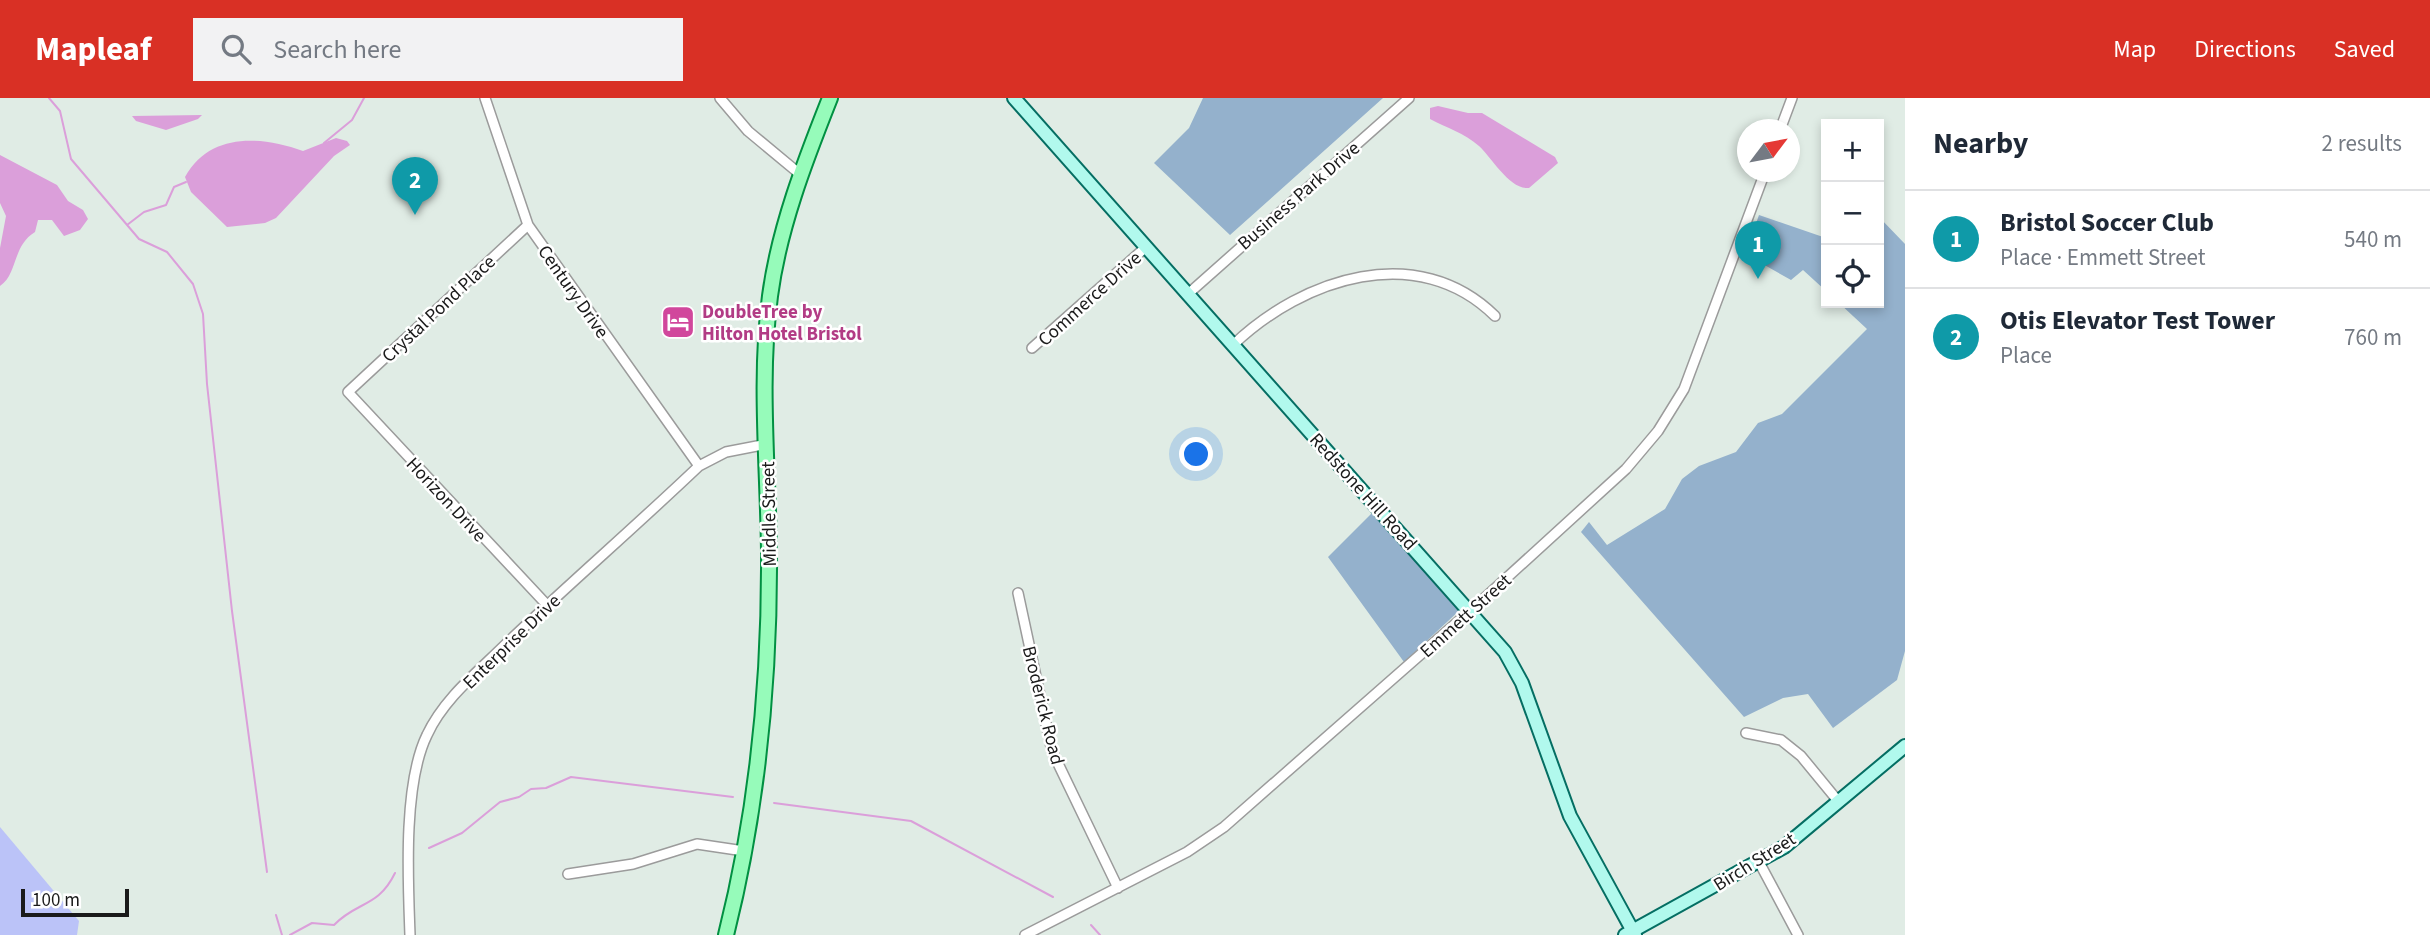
<!DOCTYPE html>
<meta charset="utf-8">
<style>
:root{--surface:#fff;--page:#f2f2f3;--text:#1f2937;--muted:#747a83;--line:#e0e1e3;--accent:#d93025}
body{margin:0;font-family:"Source Sans 3",sans-serif;background:var(--page);color:var(--text)}
.controls{position:absolute;right:21px;top:21px;display:grid;overflow:hidden;border-radius:0px;box-shadow:0 4px 10px #0003}
.controls button{width:63px;height:63px;display:grid;place-items:center;padding:0;border:0;border-bottom:2px solid var(--line);background:var(--surface);color:var(--text);font:35px sans-serif}
.compass{position:absolute;left:1737px;top:21px;width:63px;height:63px;border-radius:50%;background:var(--surface);box-shadow:0 4px 10px #0003;rotate:58deg}
.scale{position:absolute;left:21px;bottom:18px;width:108px;box-sizing:border-box;padding-left:7px;border:4px solid #1a1a1a;border-top:0;font-size:19px;line-height:24px;white-space:nowrap;color:#1a1a1a;-webkit-text-stroke:5px #fff;paint-order:stroke}
.you{position:absolute;left:1197px;top:357px;width:24px;height:24px;margin:-18px;border:5px solid #fff;border-radius:50%;background:#1a73e8;box-shadow:0 0 0 10px #1a73e833}
.badge{display:grid;place-items:center;width:46px;height:46px;border-radius:50%;background:var(--accent);color:#fff;font-size:23px;font-weight:700}
.pin{position:absolute;translate:-50% -58px;filter:drop-shadow(0 2px 4px #0008)}
.pin::after{content:'';position:absolute;top:37px;width:24px;height:21px;background:inherit;clip-path:polygon(0 0,100% 0,50% 100%)}
.list{margin:0;padding:0;list-style:none}
h2{display:flex;justify-content:space-between;align-items:center;height:91px;margin:0;padding:0 28px;font-size:30px}
h2 small{font-size:23px;font-weight:400;color:var(--muted)}
.list li{display:grid;grid-template-columns:46px 1fr auto;gap:21px;align-items:center;box-sizing:border-box;height:98px;padding:0 28px;border-top:2px solid var(--line)}
.list b{display:block;font-size:26px;white-space:nowrap}
.list p{margin:0;font-size:23px;white-space:nowrap;color:var(--muted)}
.list em{font-size:23px;font-style:normal;color:var(--muted)}
.icon{flex:none;width:38px;height:38px;fill:none;stroke:currentColor;stroke-width:2;stroke-linecap:round;stroke-linejoin:round}
.map{position:relative;flex:none;width:1905px;height:837px;overflow:hidden}
header{display:flex;align-items:center;gap:42px;box-sizing:border-box;height:98px;padding:0 35px;background:var(--accent);color:#fff}
header strong{font-size:33px}
nav{display:flex;gap:38px;margin-inline-start:auto;font-size:24px}
.search{width:490px;height:63px;background:var(--page);display:flex;align-items:center;gap:18px;box-sizing:border-box;padding:0 24px;border-radius:0px;color:var(--muted);font-size:26px}
main{display:flex}
aside{flex:1;background:var(--surface)}
.map>svg:first-child{display:block}
</style>
<header>
<strong>Mapleaf</strong>
<div class="search"><svg class="icon" aria-label="search" viewBox="0 0 24 24"><circle cx="10" cy="10" r="6"/><path d="M15 15l6 6"/></svg>Search here</div>
<nav><a>Map</a><a>Directions</a><a>Saved</a></nav>
</header>
<main>
<div class="map">
<svg width="1905" height="837" viewBox="0 0 1905 837">
<rect width="100%" height="100%" fill="#e0ece5"/>
<path fill="#94b1cc" d="M 1203,0 L 1383,0 L 1230,137 L 1154,65 L 1189,30 Z
M 1759,117 L 1826,140 L 1826,193 L 1803,172 L 1791,182 L 1745,156 Z
M 1879,119 L 1905,146 L 1905,553 L 1897,582 L 1833,630 L 1808,596 L 1783,600 L 1744,619 L 1581,434 L 1589,424 L 1607,447 L 1665,411 L 1682,381 L 1699,368 L 1736,354 L 1758,325 L 1782,316 L 1867,231 L 1839,205 L 1879,205 Z
M 1373,414 L 1461,511 L 1404,564 L 1328,459 Z"/>
<path fill="#bbc3f8" d="M 0,729 L 79,823 L 77,837 L 0,837 Z"/>
<path fill="#db9fda" d="M 1438,8 L 1468,15 L 1482,15 L 1555,59 L 1558,65 L 1529,90 C 1510,92 1492,60 1479,48 C 1464,35 1447,30 1430,21 L 1430,10 Z
M 202,17 L 198,21 L 166,32 L 136,23 L 132,18 Z
M 336,40 L 347,43 L 350,47 L 334,58 L 276,120 L 265,125 L 227,129 L 191,94 L 185,79 C 210,34 261,38 303,53 Z
M 0,57 L 57,87 L 68,103 L 83,112 L 88,121 L 80,132 L 64,138 L 52,122 L 38,122 L 35,134 C 12,148 18,176 0,188 L 0,150 L 6,118 L 0,105 Z"/>
<g fill="none" stroke-linecap="round" stroke-linejoin="round">
<path stroke="#db9fda" stroke-width="2" d="M 49,0 L 60,13 L 71,61 L 139,141 L 167,154 L 193,186 L 203,216 L 207,286 L 232,513 L 267,774
M 324,45 L 352,22 L 364,0
M 127,127 L 144,114 L 166,107 L 174,89 L 186,84
M 774,705 L 911,723 L 1053,799
M 429,750 L 462,735 L 500,704 L 519,699 L 531,691 L 546,690 L 571,679 L 733,699
M 276,817 L 282,837
M 1091,827 L 1100,837
M 290,837 L 312,825 L 334,827 C 357,803 378,810 395,775"/>
<g stroke="#9b9b9b" stroke-width="12">
<path id="street" d="M 485,0 L 528,127 L 699,368
M 720,0 L 748,33 L 801,77
M 1780,32 L 1792,0
M 528,127 L 348,294 L 547,507
M 1188,196 L 1409,0
M 1233,247 C 1303,180 1418,142 1495,218
M 1032,250 L 1146,149
M 1018,495 L 1052,653 L 1118,790
M 1746,635 L 1781,642 L 1801,658 L 1838,703
M 1759,764 L 1798,837
M 568,776 L 633,766 L 697,746 L 744,753
M 410,837 C 408,782 403,686 427,637 C 444,600 479,573 507,545 C 570,485 636,428 699,368 L 726,354 L 767,346
M 1025,837 L 1187,754 L 1224,729 L 1478,506 L 1626,371 L 1658,333 L 1684,291 L 1765,74"/>
</g>
<g stroke="#056e63" stroke-width="16">
<path id="secondary" d="M 1014,0 L 1505,554 L 1522,585 L 1570,718 L 1635,837
M 1625,837 L 1784,749 L 1905,648"/>
</g>
<g stroke="#019042" stroke-width="18">
<path id="primary" d="M 726,837 C 758,710 770,583 769,453 C 768,369 759,281 770,198 C 779,130 805,63 830,0"/>
</g>
<use href="#street" stroke="#fff" stroke-width="9"/>
<use href="#secondary" stroke="#b1f9ed" stroke-width="12"/>
<use href="#primary" stroke="#96fbba" stroke-width="14"/>
</g>
<defs>
<g id="hotel-square" transform="scale(1.75)"><rect x="-9" y="-9" width="18" height="18" rx="4" fill="#d1479c" stroke="#fff"/><path d="M-6-4.5h1.5V1H6V5H4.5V3h-9V5H-6ZM-4 0a1.8 1.8 0 1 1 3.6 0ZM.5 0V-2.5h3Q6-2.5 6 0Z" fill="#fff"/></g>
</defs>
<g fill-rule="evenodd">
<use href="#hotel-square" x="678" y="224"/>
</g>
<g text-anchor="middle" stroke-width="5" stroke-linejoin="round" paint-order="stroke">
<g font-size="19" fill="#1a1a1a" stroke="#fff">
<text transform="translate(1298 97) rotate(-41)" y="7">Business Park Drive</text>
<text transform="translate(574 193) rotate(55)" y="7">Century Drive</text>
<text transform="translate(1089 200) rotate(-42)" y="7">Commerce Drive</text>
<text transform="translate(438 210) rotate(-43)" y="7">Crystal Pond Place</text>
<text transform="translate(1364 393) rotate(48)" y="7">Redstone Hill Road</text>
<text transform="translate(447 401) rotate(47)" y="7">Horizon Drive</text>
<text transform="translate(768 416) rotate(-91)" y="7">Middle Street</text>
<text transform="translate(1465 517) rotate(-42)" y="7">Emmett Street</text>
<text transform="translate(511 543) rotate(-44)" y="7">Enterprise Drive</text>
<text transform="translate(1044 607) rotate(76)" y="7">Broderick Road</text>
<text transform="translate(1754 763) rotate(-32)" y="7">Birch Street</text>
</g>
<g font-size="19" font-weight="bold" fill="#b23c85" stroke="#fff" text-anchor="start">
<text x="702" y="220">DoubleTree by<tspan x="702" dy="22">Hilton Hotel Bristol</tspan></text>
</g>
</g>
</svg>
<div class="controls">
<button>+</button>
<button>−</button>
<button><svg class="icon" aria-label="locate" viewBox="0 0 24 24"><circle cx="12" cy="12" r="6"/><path d="M12 2v4M12 18v4M2 12h4M18 12h4"/></svg></button>
</div>
<svg class="compass" viewBox="-18 -18 36 36"><path d="M0-13l5 13h-10z" fill="#e53935"/><path d="M0 13l5-13h-10z" fill="#747a83"/></svg>
<div class="scale">100 m</div>
<div class="you"></div>
<div class="pin badge" style="left:1758px;top:181px;background:#0f9aa8">1</div>
<div class="pin badge" style="left:415px;top:117px;background:#0f9aa8">2</div>
</div>
<aside>
<h2>Nearby<small>2 results</small></h2>
<ul class="list">
<li><span class="badge" style="background:#0f9aa8">1</span><div><b>Bristol Soccer Club</b><p>Place · Emmett Street</p></div><em>540 m</em></li>
<li><span class="badge" style="background:#0f9aa8">2</span><div><b>Otis Elevator Test Tower</b><p>Place</p></div><em>760 m</em></li>
</ul>
</aside>
</main>
